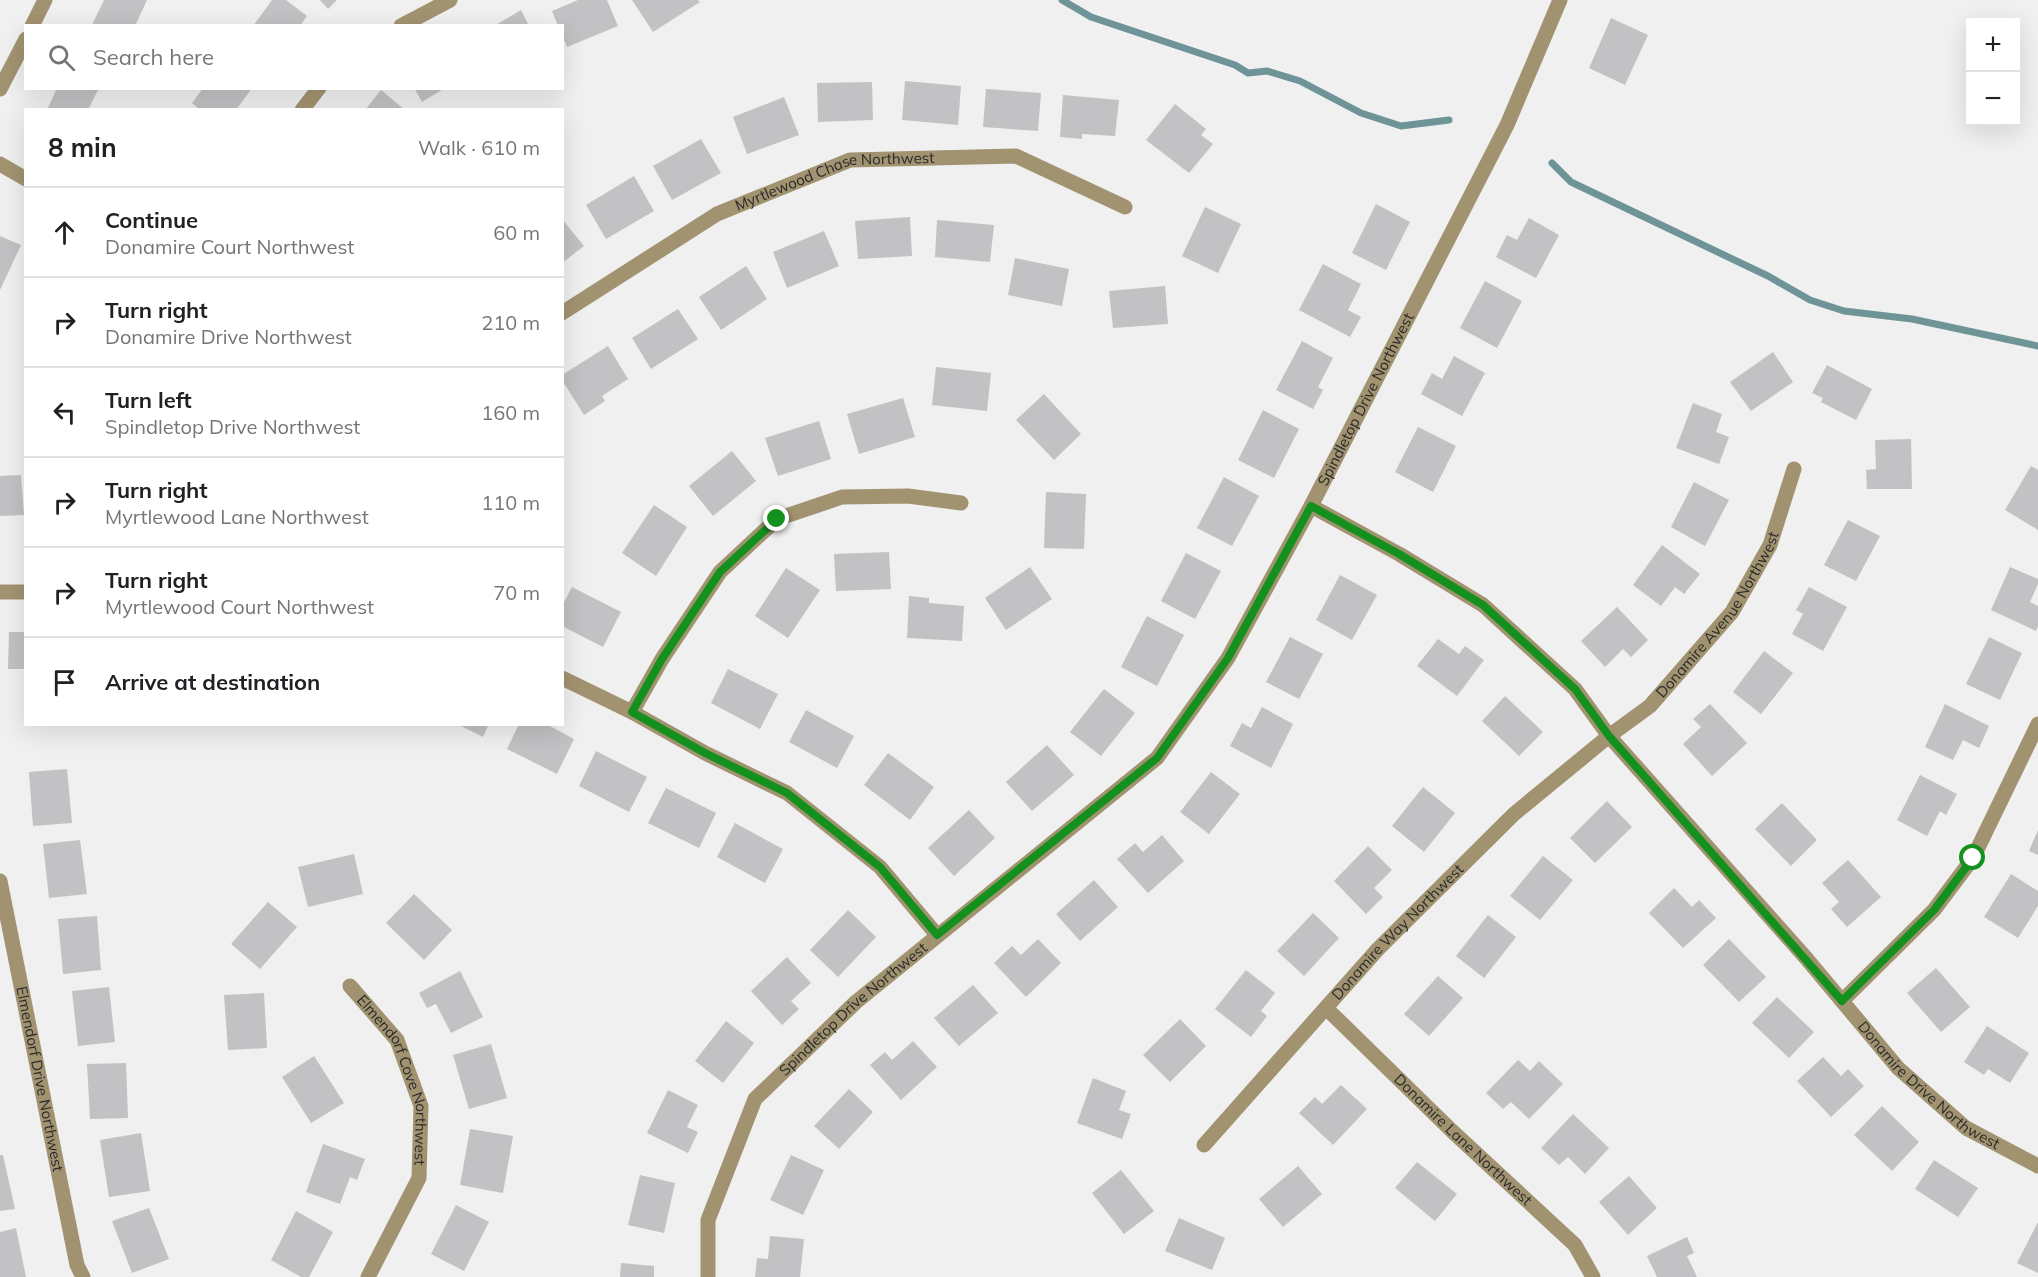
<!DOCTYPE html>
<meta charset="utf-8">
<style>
:root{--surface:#fff;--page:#f2f2f2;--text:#202124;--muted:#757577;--line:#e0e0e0}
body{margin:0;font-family:Mulish,sans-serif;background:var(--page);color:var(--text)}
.controls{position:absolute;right:18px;top:18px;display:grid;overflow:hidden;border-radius:0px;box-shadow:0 6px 24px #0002}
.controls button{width:54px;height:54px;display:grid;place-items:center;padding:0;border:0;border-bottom:2px solid var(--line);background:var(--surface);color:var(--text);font:30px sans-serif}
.stop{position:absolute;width:18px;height:18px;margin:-14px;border:4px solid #14901e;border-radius:50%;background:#fff}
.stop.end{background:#14901e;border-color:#fff;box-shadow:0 2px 6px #0008}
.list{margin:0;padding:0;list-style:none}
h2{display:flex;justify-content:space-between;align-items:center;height:78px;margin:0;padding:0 24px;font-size:26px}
h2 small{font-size:20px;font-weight:400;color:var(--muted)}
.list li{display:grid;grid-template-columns:39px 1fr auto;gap:18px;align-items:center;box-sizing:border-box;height:90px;padding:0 24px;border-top:2px solid var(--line)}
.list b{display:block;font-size:22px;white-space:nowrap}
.list p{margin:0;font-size:20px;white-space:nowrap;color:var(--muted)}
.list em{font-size:20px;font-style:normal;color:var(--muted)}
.icon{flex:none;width:33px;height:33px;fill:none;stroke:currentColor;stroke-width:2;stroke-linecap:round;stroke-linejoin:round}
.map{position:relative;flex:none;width:2038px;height:1277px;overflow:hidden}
.search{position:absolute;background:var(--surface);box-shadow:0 6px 24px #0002;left:24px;top:24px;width:540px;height:66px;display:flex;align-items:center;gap:15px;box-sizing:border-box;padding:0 21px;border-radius:0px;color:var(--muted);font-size:22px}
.panel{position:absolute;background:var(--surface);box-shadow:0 6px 24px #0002;left:24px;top:108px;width:540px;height:618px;border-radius:0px}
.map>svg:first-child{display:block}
</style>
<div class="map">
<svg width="2038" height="1277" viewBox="0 0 2038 1277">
<rect width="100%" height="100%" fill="#f0f0f1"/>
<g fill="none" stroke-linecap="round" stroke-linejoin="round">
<path stroke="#6f9497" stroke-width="7" d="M 1062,0 L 1091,17 L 1235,65 L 1248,73 L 1267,71 L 1300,81 L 1361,113 L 1401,126 L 1449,120
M 1552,163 L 1571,182 L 1768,276 L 1810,300 L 1844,311 L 1912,319 L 2038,346"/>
</g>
<path fill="#c2c2c4" d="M 104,0 L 147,0 L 135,26 L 94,26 L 92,25 Z
M 272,0 L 286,0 L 307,16 L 300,26 L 253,26 Z
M 320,0 L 337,0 L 328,9 Z
M 578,0 L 607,0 L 618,26 L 567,47 L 562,35 L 562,26 L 558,26 L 552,11 Z
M 632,0 L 698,0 L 700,2 L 653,32 Z
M 521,10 L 529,26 L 494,26 Z
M 1611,18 L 1648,35 L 1625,85 L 1589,68 Z
M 905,81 L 961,86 L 958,125 L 902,120 Z
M 872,82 L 873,120 L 818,122 L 817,83 Z
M 57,88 L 99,88 L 88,110 L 47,110 Z
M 203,88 L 252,88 L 236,110 L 200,110 L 192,103 Z
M 414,88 L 445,88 L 422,102 Z
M 986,89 L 1041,93 L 1038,131 L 983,127 Z
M 381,90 L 405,110 L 365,110 Z
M 1063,95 L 1119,100 L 1115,136 L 1082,134 L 1082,139 L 1060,137 Z
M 784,97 L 799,135 L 747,154 L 733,117 Z
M 1175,104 L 1206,129 L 1201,135 L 1213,144 L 1189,173 L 1146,140 Z
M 701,139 L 721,173 L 672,200 L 653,166 Z
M 634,176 L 654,211 L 606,239 L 586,205 Z
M 1376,204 L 1410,222 L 1386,270 L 1352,253 Z
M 1205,207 L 1241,224 L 1218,273 L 1182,256 Z
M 910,217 L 912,256 L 858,259 L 855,221 Z
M 1529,218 L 1559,235 L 1536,278 L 1496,257 L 1507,235 L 1517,240 Z
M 562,219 L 584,246 L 562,263 Z
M 937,220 L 994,225 L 990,262 L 935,257 Z
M 824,231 L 839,266 L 787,288 L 773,252 Z
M 0,236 L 21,245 L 0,290 Z
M 1015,258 L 1069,269 L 1062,306 L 1008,295 Z
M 1323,264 L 1361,284 L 1348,310 L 1361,317 L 1350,337 L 1299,310 Z
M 746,266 L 767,299 L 721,330 L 699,297 Z
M 1485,281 L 1522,301 L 1497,348 L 1460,328 Z
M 1165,286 L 1168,324 L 1113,328 L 1109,291 Z
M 678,309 L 698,339 L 651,369 L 632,338 Z
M 1302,341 L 1333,358 L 1318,387 L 1323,390 L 1313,409 L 1276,390 Z
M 608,346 L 628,379 L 602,396 L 605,401 L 584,415 L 562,380 L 562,375 Z
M 1773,352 L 1793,382 L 1751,411 L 1730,382 Z
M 1454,356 L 1485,373 L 1462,416 L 1421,394 L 1432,373 L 1442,379 Z
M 1827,365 L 1872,389 L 1856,420 L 1821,402 L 1823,398 L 1812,393 Z
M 936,367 L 991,373 L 987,411 L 932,405 Z
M 1044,394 L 1081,434 L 1054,460 L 1016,420 Z
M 903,398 L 915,437 L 859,454 L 847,414 Z
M 1693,403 L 1722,414 L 1716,432 L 1729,437 L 1719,464 L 1676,448 Z
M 1263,410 L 1299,429 L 1274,478 L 1238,460 Z
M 819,421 L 831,459 L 778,476 L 765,438 Z
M 1418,427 L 1456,446 L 1433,492 L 1395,472 Z
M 1911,439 L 1912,489 L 1867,489 L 1866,470 L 1876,469 L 1875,440 Z
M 732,451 L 756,481 L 713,516 L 689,486 Z
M 2031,466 L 2038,470 L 2038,530 L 2005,510 Z
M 21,475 L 24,515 L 0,516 L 0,476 Z
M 1224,477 L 1259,496 L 1232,546 L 1197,528 Z
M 1694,482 L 1729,500 L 1705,546 L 1671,527 Z
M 1046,492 L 1086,494 L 1084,549 L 1044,548 Z
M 654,505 L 687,527 L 656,576 L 622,553 Z
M 1848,520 L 1880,536 L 1856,581 L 1824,565 Z
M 1662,545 L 1700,574 L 1684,594 L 1675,587 L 1661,606 L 1633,585 Z
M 889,552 L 891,589 L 836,591 L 834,554 Z
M 1186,553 L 1221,571 L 1195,619 L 1161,601 Z
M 1030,567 L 1052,599 L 1006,630 L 985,598 Z
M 2010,567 L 2038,579 L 2038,584 L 2030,602 L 2038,606 L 2038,626 L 2036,631 L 1991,610 Z
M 786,568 L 820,590 L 788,638 L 755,616 Z
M 1340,575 L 1377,595 L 1352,640 L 1316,620 Z
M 572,587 L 621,612 L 603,647 L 562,626 L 562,606 Z
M 1809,587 L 1847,607 L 1823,651 L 1792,634 L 1803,614 L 1796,610 Z
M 909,596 L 929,598 L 929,603 L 964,606 L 962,641 L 907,638 Z
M 1617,607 L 1648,640 L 1631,657 L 1623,649 L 1605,667 L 1581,641 Z
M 1147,616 L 1184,635 L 1157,686 L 1121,667 Z
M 9,632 L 26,632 L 26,669 L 8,669 Z
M 1290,637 L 1323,654 L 1299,699 L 1266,682 Z
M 1989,637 L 2022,653 L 2000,700 L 1966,684 Z
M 1438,639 L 1459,654 L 1465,646 L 1484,660 L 1457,696 L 1417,666 Z
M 1764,651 L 1793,673 L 1761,714 L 1733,692 Z
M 728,669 L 778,694 L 760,729 L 711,703 Z
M 1104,689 L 1135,713 L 1101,756 L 1070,732 Z
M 1505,696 L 1543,732 L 1519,756 L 1482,721 Z
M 1710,704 L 1747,743 L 1712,776 L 1683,744 L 1701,727 L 1693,719 Z
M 1945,704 L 1989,726 L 1979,748 L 1963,740 L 1953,760 L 1925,747 Z
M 1262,707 L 1293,724 L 1271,768 L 1230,746 L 1242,723 L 1251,728 Z
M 806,710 L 854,736 L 837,768 L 789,742 Z
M 457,724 L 489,724 L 483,737 Z
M 519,724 L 546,724 L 574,739 L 557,774 L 507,749 Z
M 1047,745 L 1074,775 L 1032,811 L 1006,782 Z
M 596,751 L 647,777 L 629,812 L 579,786 Z
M 888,753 L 934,787 L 910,820 L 864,785 Z
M 67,769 L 72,823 L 33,826 L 29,772 Z
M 1211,772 L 1240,794 L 1209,834 L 1180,812 Z
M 1920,775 L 1957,794 L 1946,815 L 1940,811 L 1927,836 L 1897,820 Z
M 1423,787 L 1455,813 L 1424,852 L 1392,826 Z
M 666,788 L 716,813 L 699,848 L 648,823 Z
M 1607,801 L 1632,827 L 1595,863 L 1570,838 Z
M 1782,803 L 1817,840 L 1791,866 L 1755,829 Z
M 969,810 L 995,838 L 954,876 L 928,848 Z
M 735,823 L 783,849 L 765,883 L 717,857 Z
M 2038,830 L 2038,855 L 2029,851 Z
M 1162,835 L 1184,861 L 1148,893 L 1117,859 L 1135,843 L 1143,852 Z
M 80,840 L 87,894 L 49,898 L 43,844 Z
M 1368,846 L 1392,870 L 1374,888 L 1383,897 L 1366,914 L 1334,881 Z
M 354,854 L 363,894 L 308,907 L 298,867 Z
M 1543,856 L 1573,880 L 1540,920 L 1510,896 Z
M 1848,860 L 1881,897 L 1847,927 L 1831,909 L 1839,902 L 1822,883 Z
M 2011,874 L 2038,891 L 2038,906 L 2018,938 L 1984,917 Z
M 1094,880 L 1118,907 L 1080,941 L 1056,914 Z
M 1674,888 L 1692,907 L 1699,900 L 1716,918 L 1683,948 L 1649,913 Z
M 414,894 L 452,930 L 424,960 L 386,923 Z
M 268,902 L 297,927 L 260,969 L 231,944 Z
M 848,910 L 876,937 L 838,977 L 810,950 Z
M 1313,913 L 1339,938 L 1304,976 L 1277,951 Z
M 1488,915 L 1516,937 L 1484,978 L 1456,956 Z
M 97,916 L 101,970 L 63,974 L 58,919 Z
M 1038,939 L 1061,963 L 1026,997 L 994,963 L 1012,946 L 1021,955 Z
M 1729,939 L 1766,977 L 1739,1002 L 1703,965 Z
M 787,957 L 811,983 L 791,1001 L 799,1009 L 782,1025 L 751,991 Z
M 1936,968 L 1970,1007 L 1941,1032 L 1907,993 Z
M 1246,970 L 1275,993 L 1261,1011 L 1267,1016 L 1251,1037 L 1215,1009 Z
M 460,971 L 483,1017 L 451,1033 L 436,1004 L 427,1008 L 419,993 Z
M 1438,976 L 1463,998 L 1429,1036 L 1404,1014 Z
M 973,985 L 998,1013 L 959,1046 L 934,1018 Z
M 109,987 L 115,1042 L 78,1046 L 72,991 Z
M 264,993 L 267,1048 L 228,1050 L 224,995 Z
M 1777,997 L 1814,1032 L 1789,1058 L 1752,1023 Z
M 1180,1019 L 1206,1046 L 1170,1082 L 1143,1055 Z
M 726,1021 L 754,1043 L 723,1083 L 695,1061 Z
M 1987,1026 L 2029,1053 L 2010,1083 L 1988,1069 L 1984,1075 L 1964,1062 Z
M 913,1041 L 937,1067 L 901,1100 L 870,1065 L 885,1052 L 892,1060 Z
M 491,1044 L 507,1098 L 469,1109 L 453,1055 Z
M 314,1056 L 344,1103 L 311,1123 L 282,1077 Z
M 1823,1057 L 1841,1076 L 1848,1069 L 1864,1086 L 1831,1117 L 1797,1081 Z
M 1518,1060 L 1530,1071 L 1539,1061 L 1563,1084 L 1529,1119 L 1511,1102 L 1503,1109 L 1486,1093 Z
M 126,1063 L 128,1118 L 90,1119 L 87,1064 Z
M 1093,1078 L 1126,1091 L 1119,1110 L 1131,1114 L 1122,1139 L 1077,1123 Z
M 1341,1085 L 1367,1109 L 1333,1145 L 1299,1113 L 1315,1097 L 1322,1104 Z
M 849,1089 L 873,1112 L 839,1149 L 814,1126 Z
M 668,1090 L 698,1105 L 687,1127 L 698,1132 L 688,1153 L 647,1133 Z
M 1882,1106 L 1919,1142 L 1892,1171 L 1854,1135 Z
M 1573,1114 L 1609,1148 L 1585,1174 L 1568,1157 L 1559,1165 L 1541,1148 Z
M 470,1129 L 513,1136 L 503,1193 L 460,1185 Z
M 141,1133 L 150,1191 L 109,1197 L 100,1140 Z
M 323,1144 L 365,1159 L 357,1180 L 350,1177 L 340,1204 L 306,1192 Z
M 0,1155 L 3,1155 L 15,1209 L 0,1211 Z
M 791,1155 L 824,1170 L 803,1215 L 770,1200 Z
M 1934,1160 L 1978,1188 L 1958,1217 L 1915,1189 Z
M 1417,1162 L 1457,1194 L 1435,1221 L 1395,1188 Z
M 1298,1166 L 1322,1194 L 1283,1227 L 1259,1199 Z
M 1121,1170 L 1154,1211 L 1124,1234 L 1092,1193 Z
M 640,1175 L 675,1183 L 664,1233 L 628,1225 Z
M 1629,1176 L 1657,1208 L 1628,1235 L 1599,1202 Z
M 456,1205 L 489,1222 L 464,1271 L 431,1254 Z
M 149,1208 L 169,1259 L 132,1273 L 112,1221 Z
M 296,1211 L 333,1232 L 309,1277 L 301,1277 L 271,1260 Z
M 1179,1218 L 1225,1238 L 1212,1270 L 1165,1251 Z
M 2038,1222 L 2038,1273 L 2017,1263 Z
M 16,1228 L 26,1277 L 0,1277 L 0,1232 Z
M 770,1236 L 804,1239 L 800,1277 L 755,1277 L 757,1258 L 768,1259 Z
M 1687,1237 L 1694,1253 L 1687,1256 L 1697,1277 L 1657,1277 L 1647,1256 Z
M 621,1263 L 654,1266 L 654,1277 L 620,1277 Z"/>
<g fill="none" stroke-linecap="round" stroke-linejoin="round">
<g stroke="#a29370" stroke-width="15">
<path d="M 32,26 L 45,0"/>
<path d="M 401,26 L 450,0"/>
<path d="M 0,89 L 26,39"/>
<path d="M 302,110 L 319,88"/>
<path d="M 0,164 L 26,179"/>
<path id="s1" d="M 562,313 L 717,214 L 850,160 L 1016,156 L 1125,207"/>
<path id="s2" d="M 1311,506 L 1399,554 L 1483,605 L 1575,689 L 1609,736 L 1806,958 L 1898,1068 L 1966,1128 L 2038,1166"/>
<path d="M 0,592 L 26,592"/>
<path d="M 562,678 L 632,712 L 705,753 L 787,793 L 880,867 L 937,935"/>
<path d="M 632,712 L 662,659 L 720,572 L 777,519 L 842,497 L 908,496 L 961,503"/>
<path id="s3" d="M 0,881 L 77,1265 L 83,1277"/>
<path id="s4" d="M 350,986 L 397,1040 L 421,1106 L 419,1178 L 368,1277"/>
<path d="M 1842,1001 L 1934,910 L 1973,858 L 2038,724"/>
<path id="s5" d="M 1326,1008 L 1452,1131 L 1575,1245 L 1593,1277"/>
<path id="s6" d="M 1204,1145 L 1378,949 L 1514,814 L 1609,736 L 1650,706 L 1732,612 L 1770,545 L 1794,469"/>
<path id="s7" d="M 708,1277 L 708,1220 L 755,1099 L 856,1002 L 1157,758 L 1228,658 L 1311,506 L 1507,125 L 1560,0"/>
</g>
</g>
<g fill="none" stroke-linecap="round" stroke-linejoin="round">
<path stroke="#14901e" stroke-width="8" d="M 777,519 L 720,572 L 662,659 L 632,712 L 705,753 L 787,793 L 880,867 L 937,935 L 1157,758 L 1228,658 L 1311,506 L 1399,554 L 1483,605 L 1575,689 L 1609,736 L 1842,1001 L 1934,910 L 1973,858"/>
</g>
<g text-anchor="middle" stroke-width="5" stroke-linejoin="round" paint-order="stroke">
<g font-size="15" fill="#2a2a2b" stroke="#fdfdfe">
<text dy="5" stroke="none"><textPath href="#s1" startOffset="308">Myrtlewood Chase Northwest</textPath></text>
<text dy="5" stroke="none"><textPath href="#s7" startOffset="1130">Spindletop Drive Northwest</textPath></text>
<text dy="5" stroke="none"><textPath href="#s6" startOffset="742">Donamire Avenue Northwest</textPath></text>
<text dy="5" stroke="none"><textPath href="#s6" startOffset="288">Donamire Way Northwest</textPath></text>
<text dy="5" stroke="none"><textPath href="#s7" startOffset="320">Spindletop Drive Northwest</textPath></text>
<text dy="5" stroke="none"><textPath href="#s3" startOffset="202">Elmendorf Drive Northwest</textPath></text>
<text dy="5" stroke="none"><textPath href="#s4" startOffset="108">Elmendorf Cove Northwest</textPath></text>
<text dy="5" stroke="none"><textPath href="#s2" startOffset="856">Donamire Drive Northwest</textPath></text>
<text dy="5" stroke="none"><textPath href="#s5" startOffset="190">Donamire Lane Northwest</textPath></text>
</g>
</g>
</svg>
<div class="controls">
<button>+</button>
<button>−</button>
</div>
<div class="stop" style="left:1973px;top:858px"></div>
<div class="stop end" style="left:777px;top:519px"></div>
<div class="search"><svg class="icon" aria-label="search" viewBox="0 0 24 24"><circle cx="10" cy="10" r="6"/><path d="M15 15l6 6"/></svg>Search here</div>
<section class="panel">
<h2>8 min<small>Walk · 610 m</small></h2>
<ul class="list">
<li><svg class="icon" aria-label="ahead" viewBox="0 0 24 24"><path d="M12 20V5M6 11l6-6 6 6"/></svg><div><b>Continue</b><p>Donamire Court Northwest</p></div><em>60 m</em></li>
<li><svg class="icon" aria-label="right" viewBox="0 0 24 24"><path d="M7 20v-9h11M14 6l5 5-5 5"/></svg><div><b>Turn right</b><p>Donamire Drive Northwest</p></div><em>210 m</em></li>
<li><svg class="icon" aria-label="left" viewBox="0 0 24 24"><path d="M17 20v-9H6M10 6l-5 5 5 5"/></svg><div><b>Turn left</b><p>Spindletop Drive Northwest</p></div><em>160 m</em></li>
<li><svg class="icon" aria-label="right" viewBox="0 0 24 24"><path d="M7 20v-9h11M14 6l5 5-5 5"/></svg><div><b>Turn right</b><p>Myrtlewood Lane Northwest</p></div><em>110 m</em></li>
<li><svg class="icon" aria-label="right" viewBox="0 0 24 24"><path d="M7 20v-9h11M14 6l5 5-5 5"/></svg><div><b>Turn right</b><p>Myrtlewood Court Northwest</p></div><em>70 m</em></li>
<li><svg class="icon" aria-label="arrive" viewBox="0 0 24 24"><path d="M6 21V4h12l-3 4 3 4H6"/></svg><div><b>Arrive at destination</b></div></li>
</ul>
</section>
</div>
